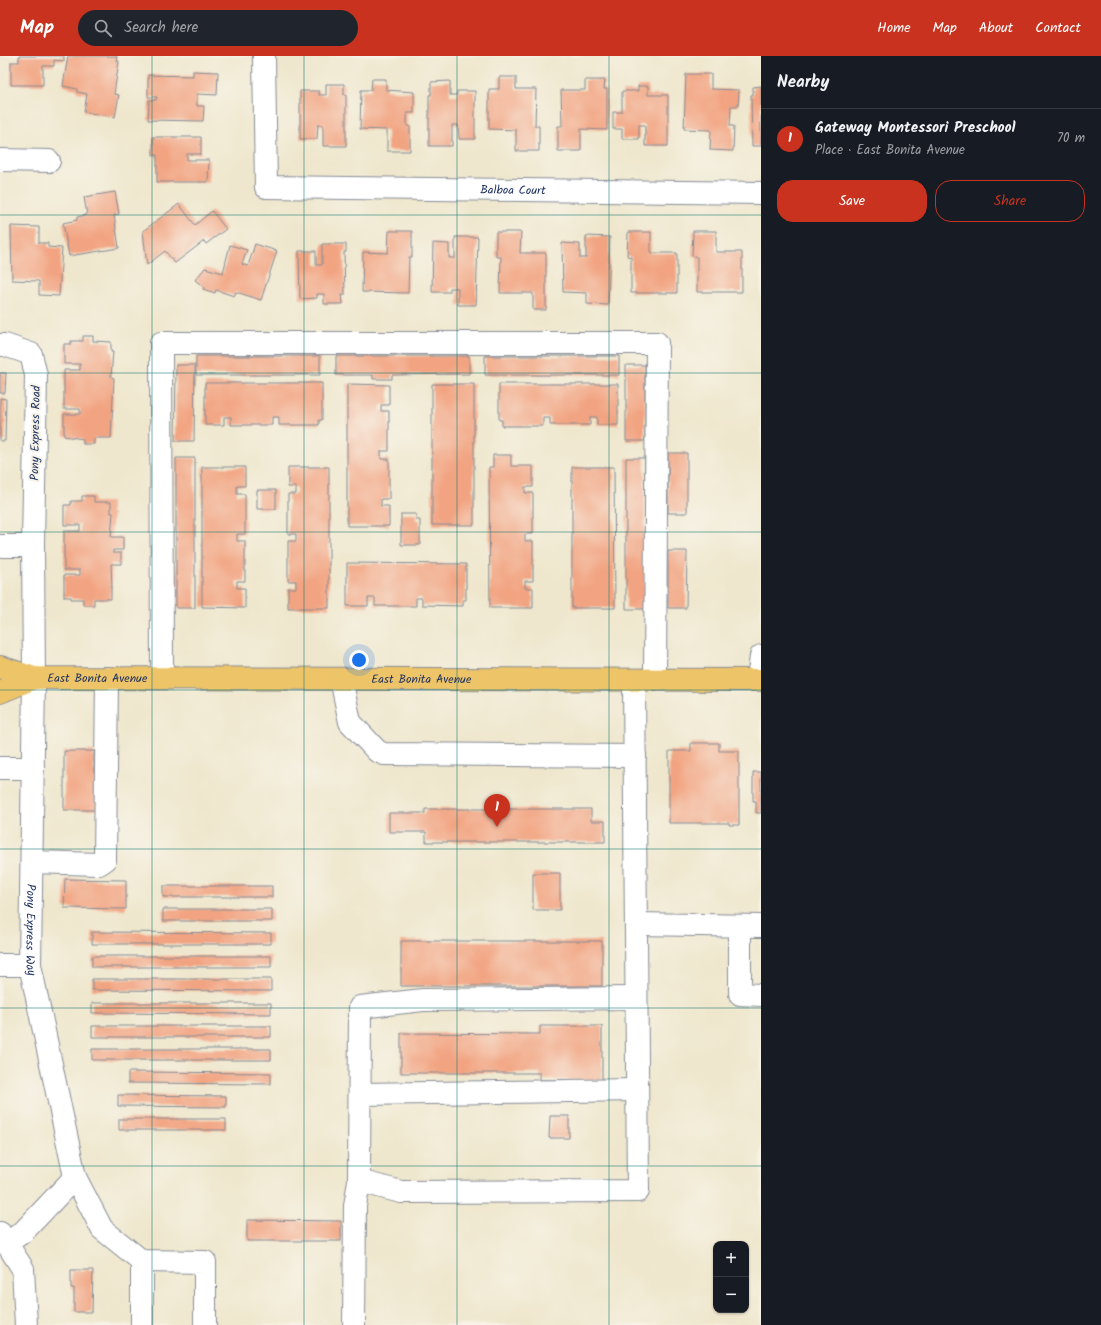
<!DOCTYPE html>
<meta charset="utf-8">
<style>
:root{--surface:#171b24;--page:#20242c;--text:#f1f3f6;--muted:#9ea1a6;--line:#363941;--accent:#c8321e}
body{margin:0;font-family:Kalam,sans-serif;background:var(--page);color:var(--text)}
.controls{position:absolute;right:12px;bottom:12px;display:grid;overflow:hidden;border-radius:8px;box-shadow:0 1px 3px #0004}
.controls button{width:36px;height:36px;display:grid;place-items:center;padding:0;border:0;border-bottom:1px solid var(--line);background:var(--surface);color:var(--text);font:20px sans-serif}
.you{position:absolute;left:359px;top:604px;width:14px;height:14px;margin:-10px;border:3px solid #fff;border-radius:50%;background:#1a73e8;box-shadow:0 0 0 6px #1a73e833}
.badge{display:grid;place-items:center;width:26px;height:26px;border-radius:50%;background:var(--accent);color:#fff;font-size:13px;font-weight:700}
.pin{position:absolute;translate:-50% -33px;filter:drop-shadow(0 1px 2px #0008)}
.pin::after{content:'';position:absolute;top:21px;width:14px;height:12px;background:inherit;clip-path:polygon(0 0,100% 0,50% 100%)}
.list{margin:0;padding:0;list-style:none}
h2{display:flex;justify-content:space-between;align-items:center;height:52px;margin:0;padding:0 16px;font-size:17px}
h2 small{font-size:13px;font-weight:400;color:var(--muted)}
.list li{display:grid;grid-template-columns:26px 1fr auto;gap:12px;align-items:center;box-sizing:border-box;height:60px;padding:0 16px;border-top:1px solid var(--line)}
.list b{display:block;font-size:15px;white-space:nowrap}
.list p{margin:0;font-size:13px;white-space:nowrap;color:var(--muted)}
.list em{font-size:13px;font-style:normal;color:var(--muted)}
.actions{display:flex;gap:8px;padding:12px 16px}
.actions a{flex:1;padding:9px 0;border:1px solid var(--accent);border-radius:16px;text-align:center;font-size:14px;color:var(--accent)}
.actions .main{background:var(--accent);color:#fff}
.icon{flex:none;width:22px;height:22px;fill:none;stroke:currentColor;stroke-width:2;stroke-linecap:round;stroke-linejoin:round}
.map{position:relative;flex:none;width:761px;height:1269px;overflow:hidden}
header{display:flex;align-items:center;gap:24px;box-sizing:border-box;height:56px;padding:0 20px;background:var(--accent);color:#fff}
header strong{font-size:19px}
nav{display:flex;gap:22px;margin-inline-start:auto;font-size:14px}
.search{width:280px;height:36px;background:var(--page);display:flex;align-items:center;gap:10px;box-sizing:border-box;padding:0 14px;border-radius:22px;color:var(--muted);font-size:15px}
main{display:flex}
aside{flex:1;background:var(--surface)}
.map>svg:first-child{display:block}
</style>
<header>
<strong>Map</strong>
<div class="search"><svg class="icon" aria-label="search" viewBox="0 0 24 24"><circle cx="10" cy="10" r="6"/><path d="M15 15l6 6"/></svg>Search here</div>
<nav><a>Home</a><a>Map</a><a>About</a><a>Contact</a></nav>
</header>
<main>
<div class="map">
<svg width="761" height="1269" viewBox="0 0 761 1269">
<rect width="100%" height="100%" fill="#f7f3e8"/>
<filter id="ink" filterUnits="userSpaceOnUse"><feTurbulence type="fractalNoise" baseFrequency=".025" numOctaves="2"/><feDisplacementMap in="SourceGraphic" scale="8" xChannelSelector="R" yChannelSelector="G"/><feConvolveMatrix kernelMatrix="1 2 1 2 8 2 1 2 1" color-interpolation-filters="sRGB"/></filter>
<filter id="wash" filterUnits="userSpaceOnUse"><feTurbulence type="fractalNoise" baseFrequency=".012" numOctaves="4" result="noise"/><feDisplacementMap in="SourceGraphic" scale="16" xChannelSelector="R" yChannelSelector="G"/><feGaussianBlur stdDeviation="0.9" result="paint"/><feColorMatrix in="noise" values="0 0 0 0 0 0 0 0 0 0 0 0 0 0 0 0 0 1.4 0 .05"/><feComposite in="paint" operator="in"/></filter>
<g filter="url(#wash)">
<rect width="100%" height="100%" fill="#efe7cd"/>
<g id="blocks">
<path fill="#f2a482" d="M 19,0 L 64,0 L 64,5 L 54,4 L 54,10 L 43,10 L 43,29 L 11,29 L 11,6 L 19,6 Z
M 68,0 L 117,0 L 116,5 L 119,5 L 114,38 L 119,39 L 115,61 L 84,56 L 87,38 L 77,36 L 77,33 L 63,30 Z
M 193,15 L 218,16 L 217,39 L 197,38 L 197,50 L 204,50 L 203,65 L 148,64 L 149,44 L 156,44 L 157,41 L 148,41 L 148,19 L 193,20 Z
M 686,18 L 711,18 L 711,33 L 739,34 L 738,50 L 731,50 L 730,70 L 734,70 L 733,95 L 710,94 L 711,74 L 684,73 Z
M 499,21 L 516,21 L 516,33 L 536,33 L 535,70 L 539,70 L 539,95 L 516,95 L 516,74 L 489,73 L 489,33 L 499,33 Z
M 372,23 L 386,23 L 386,34 L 414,36 L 414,57 L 407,57 L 407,70 L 410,70 L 410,95 L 387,95 L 387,74 L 360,73 L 361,34 L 371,34 Z
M 585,24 L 605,24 L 604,33 L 607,33 L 607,74 L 581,73 L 581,95 L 558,95 L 558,70 L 562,70 L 561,34 L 585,34 Z
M 450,25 L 450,39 L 457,39 L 457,35 L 475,35 L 475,83 L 459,83 L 458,69 L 452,69 L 452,90 L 429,90 L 429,39 L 431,39 L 431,26 Z
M 326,28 L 344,28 L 344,39 L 346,39 L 346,90 L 323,90 L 323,69 L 318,69 L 317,83 L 300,83 L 300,35 L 319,35 L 319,39 L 326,39 Z
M 638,30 L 648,30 L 648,39 L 668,39 L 668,90 L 645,90 L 645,69 L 639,69 L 639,83 L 622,83 L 622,73 L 613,73 L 613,56 L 622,56 L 622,35 L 638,35 Z
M 761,30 L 761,90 L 752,90 L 751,39 L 753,39 L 753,31 Z
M 153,81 L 201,81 L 201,98 L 187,98 L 187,104 L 209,104 L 208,126 L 157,126 L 157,99 L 153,99 Z
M 115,136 L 119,158 L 114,159 L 119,192 L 69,200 L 63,167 L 77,164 L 77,161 L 87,159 L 84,141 Z
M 179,148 L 195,169 L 212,155 L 226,173 L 206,188 L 204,185 L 175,207 L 165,195 L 147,209 L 143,175 Z
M 11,170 L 39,171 L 39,187 L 48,187 L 48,191 L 62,192 L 59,240 L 39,239 L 39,225 L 12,224 Z
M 389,175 L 412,175 L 412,201 L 409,201 L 408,237 L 362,236 L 363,196 L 388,197 Z
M 693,175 L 716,175 L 716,196 L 742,196 L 742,236 L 697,236 L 697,201 L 692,200 Z
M 496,176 L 521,176 L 520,197 L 546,197 L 546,254 L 533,254 L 533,237 L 500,237 L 501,201 L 496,201 Z
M 628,176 L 651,176 L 651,197 L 677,197 L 677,237 L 631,237 L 631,201 L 627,200 Z
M 586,180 L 610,181 L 608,249 L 587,248 L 587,237 L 563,236 L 562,187 L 580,188 L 580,202 L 586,202 Z
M 455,181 L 478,181 L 476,249 L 458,249 L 458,232 L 450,232 L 450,236 L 432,236 L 433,187 L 449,188 L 449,202 L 455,202 Z
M 255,188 L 277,195 L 261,244 L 236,236 L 234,240 L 216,234 L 215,237 L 203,233 L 204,231 L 195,224 L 205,212 L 223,217 L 230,189 L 247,194 L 242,208 L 248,210 Z
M 322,188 L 346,188 L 346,196 L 344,196 L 345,239 L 342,239 L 343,248 L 324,248 L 324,238 L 317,238 L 317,242 L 300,243 L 299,195 L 316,195 L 316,209 L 322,209 Z
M 83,280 L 93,280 L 93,285 L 111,286 L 111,296 L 113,296 L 111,321 L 114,322 L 111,382 L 94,382 L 94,388 L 83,388 L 83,383 L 64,380 L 64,358 L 80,358 L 80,353 L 64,353 L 64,314 L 80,314 L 80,308 L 64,308 L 64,288 L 71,288 L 71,285 L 83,285 Z
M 196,300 L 320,300 L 320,319 L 196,319 Z
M 336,300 L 469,300 L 469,318 L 392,319 L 392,323 L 373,323 L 373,319 L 336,319 Z
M 485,300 L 619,300 L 619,319 L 485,319 Z
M 176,309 L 195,309 L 194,385 L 175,385 Z
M 626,309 L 645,309 L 645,385 L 626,385 Z
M 0,317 L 6,317 L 5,337 L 0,337 Z
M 205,327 L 322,327 L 322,364 L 319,364 L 319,369 L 279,369 L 279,361 L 272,361 L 272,369 L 231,369 L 231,361 L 224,361 L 224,369 L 205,369 Z
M 347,328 L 389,329 L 389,349 L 381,349 L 381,355 L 389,355 L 389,395 L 381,395 L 381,403 L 389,403 L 389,443 L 381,443 L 381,450 L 389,450 L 389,470 L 347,470 Z
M 432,328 L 474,328 L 474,469 L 432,469 Z
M 499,328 L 618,328 L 618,369 L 597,369 L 597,361 L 590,361 L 590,369 L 550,369 L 550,362 L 543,362 L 543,370 L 502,370 L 502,364 L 499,364 Z
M 0,342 L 6,343 L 5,385 L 0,385 Z
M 668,397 L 687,397 L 687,457 L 668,457 Z
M 493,399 L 511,399 L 511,410 L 533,410 L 533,431 L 525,431 L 525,437 L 533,437 L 533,478 L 525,478 L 525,485 L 533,485 L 533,525 L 525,525 L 525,532 L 533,532 L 533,552 L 490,552 L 489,411 L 493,411 Z
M 176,402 L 195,402 L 195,552 L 176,552 Z
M 626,402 L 645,402 L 645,553 L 626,553 Z
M 202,411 L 245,411 L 245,430 L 237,430 L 237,438 L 245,438 L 245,478 L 237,478 L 237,485 L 245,485 L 245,525 L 237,525 L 237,532 L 245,532 L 245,552 L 202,551 Z
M 288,411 L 329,411 L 329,552 L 288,552 L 288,532 L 296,532 L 296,525 L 288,525 L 288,485 L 296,485 L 296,478 L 288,478 L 288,438 L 296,438 L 296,431 L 288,431 Z
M 572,411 L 614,411 L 615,552 L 572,552 Z
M 257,434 L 276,434 L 276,453 L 257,453 Z
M 82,440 L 94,440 L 94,446 L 111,446 L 111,457 L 113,457 L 111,481 L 123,481 L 123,494 L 113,494 L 113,497 L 121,497 L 121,508 L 111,508 L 112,531 L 111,531 L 111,543 L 94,543 L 94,549 L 83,549 L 83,543 L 71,543 L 71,541 L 64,541 L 64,519 L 80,519 L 80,514 L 64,514 L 64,475 L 80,475 L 80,469 L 64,469 L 64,449 L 71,449 L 71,445 L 82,445 Z
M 401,458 L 416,458 L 416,464 L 420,464 L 420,489 L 401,489 Z
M 668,495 L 687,495 L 686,552 L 668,552 Z
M 347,507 L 466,508 L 466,544 L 463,544 L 463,550 L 422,549 L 422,542 L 416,542 L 416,550 L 375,550 L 375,542 L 368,542 L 368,550 L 347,550 Z
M 691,687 L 719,687 L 719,695 L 739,695 L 739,769 L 729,769 L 729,767 L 669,767 L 669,695 L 691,695 Z
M 64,695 L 94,695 L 94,716 L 99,716 L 99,754 L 64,754 Z
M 753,716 L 761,716 L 761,757 L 756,757 L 756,745 L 753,745 Z
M 425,753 L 591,753 L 591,765 L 605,765 L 605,786 L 426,786 L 426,776 L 389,776 L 389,757 L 425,757 Z
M 533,817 L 560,817 L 560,854 L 533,854 Z
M 65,823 L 126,824 L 126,853 L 64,852 Z
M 163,830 L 272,830 L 272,841 L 163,841 Z
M 163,853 L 272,853 L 272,865 L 163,865 Z
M 92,876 L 271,877 L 271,888 L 92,888 Z
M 401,885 L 602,885 L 602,930 L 401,930 Z
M 92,900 L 271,900 L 271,911 L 92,911 Z
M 92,923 L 271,923 L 271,935 L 92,934 Z
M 92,947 L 271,947 L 271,958 L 92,957 Z
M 92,970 L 271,970 L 271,981 L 92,981 Z
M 540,970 L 602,970 L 602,1024 L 540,1024 L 540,1017 L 401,1017 L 401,977 L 540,978 Z
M 92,993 L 271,993 L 271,1004 L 92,1004 Z
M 128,1016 L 271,1017 L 271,1028 L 128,1027 Z
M 118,1039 L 226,1040 L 226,1051 L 118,1050 Z
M 550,1060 L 569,1060 L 569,1082 L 549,1082 Z
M 119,1063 L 226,1063 L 226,1074 L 119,1074 Z
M 247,1164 L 341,1165 L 341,1185 L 247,1185 Z
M 71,1214 L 93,1214 L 92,1256 L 74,1256 L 74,1232 L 71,1232 Z"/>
</g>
</g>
<g filter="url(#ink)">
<use href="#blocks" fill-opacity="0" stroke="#858b96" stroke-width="1"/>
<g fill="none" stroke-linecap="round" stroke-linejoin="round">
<g stroke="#858b96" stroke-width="24">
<g id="minor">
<path id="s1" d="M 264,0 L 266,131 L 761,137"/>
<path d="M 0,104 L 49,105"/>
<path id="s2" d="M 0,289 L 5,289 L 31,298 L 36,319 L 33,490 L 34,622 L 30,909 L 75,1121 L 102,1173 L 142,1205 L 205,1206 L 205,1269"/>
<path d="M 0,490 L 33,490"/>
<path d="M 162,622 L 161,287 L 657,287 L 655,624"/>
<path d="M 341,623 L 350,666 L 377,695 L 384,698 L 635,700"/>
<path d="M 758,624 L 761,600"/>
<path d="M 0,712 L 33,712"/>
<path d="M 32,806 L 99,808 L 105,804 L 107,622"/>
<path d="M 636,868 L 761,870"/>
<path d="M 740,870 L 740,938 L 761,939"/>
<path d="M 0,909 L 30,909"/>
<path d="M 360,1038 L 637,1034"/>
<path d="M 359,1125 L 360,951 L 423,944 L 636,942"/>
<path d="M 0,1177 L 23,1213 L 26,1269"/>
<path d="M 7,1187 L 23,1176 L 75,1121"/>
<path d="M 142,1269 L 142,1205"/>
<path d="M 354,1269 L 355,1150 L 359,1125 L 401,1136 L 638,1135 L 634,624"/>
</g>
</g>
<g stroke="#858b96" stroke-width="24">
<g id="major">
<path id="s3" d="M 0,611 L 34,622 L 761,624"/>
<path d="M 0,636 L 34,622"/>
</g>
</g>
<use href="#minor" stroke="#fff" stroke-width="22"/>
<use href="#major" stroke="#eec469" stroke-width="22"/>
</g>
</g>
<path fill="none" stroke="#0f766e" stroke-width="1" stroke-opacity="0.55" d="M 152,0 L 152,1269M 304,0 L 304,1269M 457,0 L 457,1269M 609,0 L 609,1269M 0,159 L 761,159M 0,317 L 761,317M 0,476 L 761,476M 0,634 L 761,634M 0,793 L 761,793M 0,952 L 761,952M 0,1110 L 761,1110"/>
<g text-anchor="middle" stroke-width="4" stroke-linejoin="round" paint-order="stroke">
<g font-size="12" fill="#1b2f5e" stroke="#f7f3e8">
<text dy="4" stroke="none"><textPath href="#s1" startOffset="378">Balboa Court</textPath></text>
<text transform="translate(35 377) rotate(-89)" y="4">Pony Express Road</text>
<text dy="4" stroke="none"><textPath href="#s3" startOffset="99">East Bonita Avenue</textPath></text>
<text dy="4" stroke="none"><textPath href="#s3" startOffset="423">East Bonita Avenue</textPath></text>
<text dy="4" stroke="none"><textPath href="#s2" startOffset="609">Pony Express Way</textPath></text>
</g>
</g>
</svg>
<div class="controls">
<button>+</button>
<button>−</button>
</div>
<div class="you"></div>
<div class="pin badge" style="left:497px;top:771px">1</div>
</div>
<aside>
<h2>Nearby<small></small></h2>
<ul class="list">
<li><span class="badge">1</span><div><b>Gateway Montessori Preschool</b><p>Place · East Bonita Avenue</p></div><em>70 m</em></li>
</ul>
<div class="actions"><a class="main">Save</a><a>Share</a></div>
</aside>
</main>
